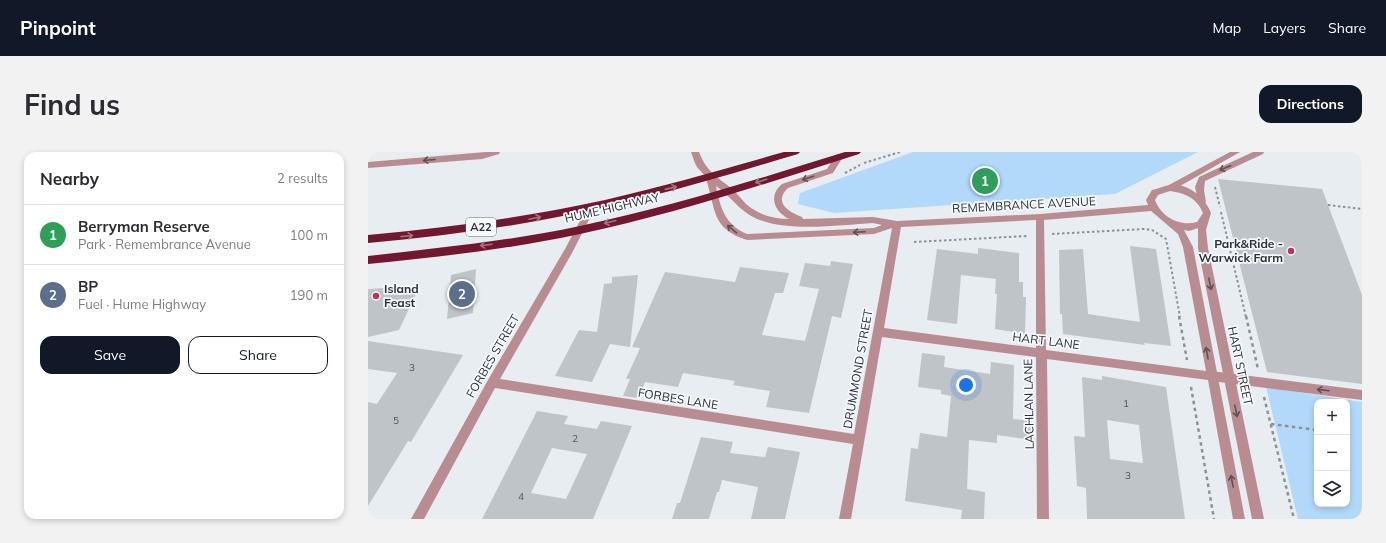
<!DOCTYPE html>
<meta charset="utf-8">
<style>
:root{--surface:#fff;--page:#f2f2f3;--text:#2b2b33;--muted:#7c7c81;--line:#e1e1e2;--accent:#111827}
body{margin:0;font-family:Mulish,sans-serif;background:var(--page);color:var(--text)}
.controls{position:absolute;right:12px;bottom:12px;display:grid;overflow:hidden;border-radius:8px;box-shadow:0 2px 6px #0003}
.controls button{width:36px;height:36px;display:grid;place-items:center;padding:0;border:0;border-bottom:1px solid var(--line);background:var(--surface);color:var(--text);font:20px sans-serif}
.you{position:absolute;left:598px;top:233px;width:14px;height:14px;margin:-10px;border:3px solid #fff;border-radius:50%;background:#1a73e8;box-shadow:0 0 0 6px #1a73e833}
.badge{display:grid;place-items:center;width:26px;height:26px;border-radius:50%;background:var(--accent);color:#fff;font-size:13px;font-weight:700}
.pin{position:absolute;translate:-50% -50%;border:2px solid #fff;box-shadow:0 1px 4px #0006}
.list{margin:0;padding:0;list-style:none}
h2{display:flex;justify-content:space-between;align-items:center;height:52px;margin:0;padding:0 16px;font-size:17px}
h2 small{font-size:13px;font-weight:400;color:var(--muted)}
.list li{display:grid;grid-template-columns:26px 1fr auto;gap:12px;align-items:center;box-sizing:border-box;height:60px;padding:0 16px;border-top:1px solid var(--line)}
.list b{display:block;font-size:15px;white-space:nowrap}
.list p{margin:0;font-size:13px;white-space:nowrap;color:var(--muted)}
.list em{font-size:13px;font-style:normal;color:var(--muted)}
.actions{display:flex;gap:8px;padding:12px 16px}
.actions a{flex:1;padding:9px 0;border:1px solid var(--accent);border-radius:12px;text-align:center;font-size:14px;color:var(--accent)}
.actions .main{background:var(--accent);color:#fff}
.icon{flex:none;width:22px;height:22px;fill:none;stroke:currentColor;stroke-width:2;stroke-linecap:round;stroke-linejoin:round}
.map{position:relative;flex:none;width:994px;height:367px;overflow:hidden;border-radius:12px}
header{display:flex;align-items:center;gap:24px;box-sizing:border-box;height:56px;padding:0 20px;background:var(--accent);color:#fff}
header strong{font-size:19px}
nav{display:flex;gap:22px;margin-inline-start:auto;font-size:14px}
.intro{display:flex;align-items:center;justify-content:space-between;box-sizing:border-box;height:96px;padding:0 24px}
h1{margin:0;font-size:28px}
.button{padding:10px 18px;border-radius:12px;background:var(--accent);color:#fff;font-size:14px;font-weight:700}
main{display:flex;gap:24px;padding:0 24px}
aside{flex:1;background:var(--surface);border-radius:12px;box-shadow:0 2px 6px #0003}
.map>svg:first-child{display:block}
</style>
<header>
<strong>Pinpoint</strong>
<nav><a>Map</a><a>Layers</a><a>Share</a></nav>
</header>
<div class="intro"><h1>Find us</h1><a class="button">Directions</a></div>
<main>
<aside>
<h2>Nearby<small>2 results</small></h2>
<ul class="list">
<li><span class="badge" style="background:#2e9e5b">1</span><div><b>Berryman Reserve</b><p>Park · Remembrance Avenue</p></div><em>100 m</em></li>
<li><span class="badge" style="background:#5c6f8a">2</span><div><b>BP</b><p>Fuel · Hume Highway</p></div><em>190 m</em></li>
</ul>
<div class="actions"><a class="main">Save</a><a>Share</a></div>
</aside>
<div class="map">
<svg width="994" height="367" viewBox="0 0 994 367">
<rect width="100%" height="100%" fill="#e7edf1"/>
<path fill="#b2d9fa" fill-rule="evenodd" d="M 545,0 L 830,0 L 747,42 L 466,61 L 430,52 L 432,41 Z
M 898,235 L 994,250 L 994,367 L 930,367 ZM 949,250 L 979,250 L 979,352 L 949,352 Z"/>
<path fill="#bfc4c9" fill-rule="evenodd" d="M 850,27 L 954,37 L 994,143 L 994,232 L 899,220 Z
M 762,94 L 788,97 L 803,194 L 776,191 L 777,193 L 695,182 L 694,162 L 692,162 L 691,98 L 715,97 L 720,162 L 772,170 Z
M 610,96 L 651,101 L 651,130 L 655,130 L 655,145 L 658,145 L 657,182 L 627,177 L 629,142 L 627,142 L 628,127 L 593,123 L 589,172 L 559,168 L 569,97 L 610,102 Z
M 463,109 L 485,112 L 473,166 L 464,164 L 441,261 L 398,255 L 402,239 L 365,233 L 367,229 L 315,221 L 310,235 L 277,230 L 271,246 L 255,244 L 262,227 L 258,227 L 272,196 L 264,195 L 297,120 L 367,130 L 372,115 L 421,121 L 415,141 L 407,141 L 394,183 L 437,189 L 451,137 L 431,134 L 437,111 L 462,114 Z
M 108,117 L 105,161 L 79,167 L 83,123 Z
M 270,123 L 262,195 L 242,192 L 224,230 L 187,224 L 211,178 L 229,180 L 236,132 L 244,131 L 244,125 Z
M 47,134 L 44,140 L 49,140 L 31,178 L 0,185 L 0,137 Z
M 0,189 L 95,203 L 43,290 L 40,289 L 0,354 L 0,250 L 9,252 L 29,221 L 0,217 Z
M 554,201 L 577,204 L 576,215 L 622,222 L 623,210 L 646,213 L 645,267 L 664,269 L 664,288 L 629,283 L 629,291 L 601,288 L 599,337 L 617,340 L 616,367 L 593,367 L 594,358 L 537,349 L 543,296 L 550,297 L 552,281 L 579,285 L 583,244 L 573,242 L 573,238 L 550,235 Z
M 734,224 L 798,235 L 817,367 L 719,367 L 718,336 L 709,334 L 706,284 L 717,285 L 714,225 L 734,228 ZM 739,268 L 771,273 L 775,311 L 742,307 Z
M 169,259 L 200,264 L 196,272 L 229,277 L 233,269 L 264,274 L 225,367 L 114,367 ZM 184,296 L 219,302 L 198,347 L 163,341 Z
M 333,285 L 365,290 L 362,301 L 397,305 L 400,295 L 432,300 L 417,367 L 383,367 L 390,335 L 354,328 L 351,340 L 349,340 L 341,367 L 304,367 L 309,351 L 312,351 Z"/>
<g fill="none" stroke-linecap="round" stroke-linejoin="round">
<path stroke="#8c9194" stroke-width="2" stroke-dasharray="2.5 2.5" stroke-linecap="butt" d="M 496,11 L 532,0
M 477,21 L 492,13
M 847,35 L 852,55
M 960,53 L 994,57
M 853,60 L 878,165
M 684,82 L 776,77 L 784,78 L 798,87 L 812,165
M 546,90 L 659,84"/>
<path stroke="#8c9194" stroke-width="2.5" stroke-dasharray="3.5 3.5" stroke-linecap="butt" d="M 811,164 L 819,208
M 878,164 L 890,217
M 823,235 L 846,367
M 896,245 L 926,367
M 903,272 L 949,278"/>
<path fill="#b98c91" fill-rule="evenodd" d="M 862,0 L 872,0 L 805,38 L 799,38 L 798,36 L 799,34 Z
M 885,0 L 896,0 L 895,2 L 837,29 L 836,38 L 838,50 L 834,53 L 831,52 L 827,35 L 831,25 Z
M 843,219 L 994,238 L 994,248 L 843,229 L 839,227 L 838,224 L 839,221 Z"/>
<path fill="#b98c91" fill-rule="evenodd" d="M 118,0 L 132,0 L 131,2 L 114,7 L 0,16 L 0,10 Z
M 323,0 L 331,0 C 339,20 348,24 363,36 C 369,41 373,47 378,52 C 391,63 405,67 421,67 C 406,59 400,44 414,32 L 459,17 L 468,3 L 471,2 L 475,5 L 465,21 L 420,36 C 405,50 420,60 434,65 L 435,67 L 505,65 L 529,69 L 672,62 L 780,53 L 778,48 L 784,38 C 789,37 796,34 802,33 C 820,31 837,45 843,61 L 838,78 L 840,96 L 896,367 L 884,367 L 830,96 L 830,76 L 821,79 L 816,78 L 825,95 L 877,367 L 865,367 L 840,228 L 679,207 L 681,367 L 669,367 L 668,205 L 514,185 L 483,367 L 471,367 L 485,292 L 127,236 L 56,367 L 43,367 L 120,228 L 197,97 L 221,52 L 224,51 L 228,54 L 204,101 L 132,227 L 486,282 L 524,76 L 506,82 L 379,88 C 343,77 348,57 338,27 C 337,22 332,19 329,15 C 326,10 325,5 323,0 ZM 348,34 C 360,42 368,54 380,62 C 410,82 470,73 505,71 L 514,73 L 506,76 L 379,82 C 357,73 352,55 348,34 ZM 802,39 C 817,41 829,46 835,61 L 829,70 C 812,75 793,65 787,48 L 790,43 ZM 783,59 L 810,82 L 815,95 L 838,219 L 678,198 L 676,68 ZM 668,68 L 668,196 L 516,176 L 533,75 Z"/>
<path fill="#71172e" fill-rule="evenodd" d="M 416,0 L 432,0 L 430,2 C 379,17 328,33 275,46 C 185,69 93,83 0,91 L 0,83 C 80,76 159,65 237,48 C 297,34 356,17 416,0 Z
M 477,0 L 493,0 L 491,2 C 399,31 307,62 212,82 C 142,97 71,105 0,112 L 0,104 C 71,96 142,89 212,74 C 302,55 390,27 477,0 Z"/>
</g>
<defs><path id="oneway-shaft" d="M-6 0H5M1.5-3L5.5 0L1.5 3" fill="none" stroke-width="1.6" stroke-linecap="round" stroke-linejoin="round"/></defs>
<g stroke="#5f5053">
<use href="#oneway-shaft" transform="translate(61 8) rotate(175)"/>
<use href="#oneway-shaft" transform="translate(857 16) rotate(158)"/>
<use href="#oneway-shaft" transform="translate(440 26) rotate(162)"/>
<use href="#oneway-shaft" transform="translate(364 77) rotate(-140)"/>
<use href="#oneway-shaft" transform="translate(491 80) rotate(177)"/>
<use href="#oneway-shaft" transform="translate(842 132) rotate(79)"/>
<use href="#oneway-shaft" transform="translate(839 201) rotate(-100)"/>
<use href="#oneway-shaft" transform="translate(955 238) rotate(-173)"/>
<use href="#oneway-shaft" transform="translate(868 259) rotate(78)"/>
<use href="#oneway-shaft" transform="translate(864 329) rotate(-101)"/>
</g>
<g stroke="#a57282">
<use href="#oneway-shaft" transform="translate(393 29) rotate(163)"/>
<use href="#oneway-shaft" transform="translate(303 36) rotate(-13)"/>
<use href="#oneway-shaft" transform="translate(167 66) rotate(-12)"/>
<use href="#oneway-shaft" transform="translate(242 70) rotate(166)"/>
<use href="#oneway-shaft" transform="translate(39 84) rotate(-6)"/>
<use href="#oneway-shaft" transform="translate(118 93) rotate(173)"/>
</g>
<g fill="#c13155" stroke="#f4faff" stroke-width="1.5">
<circle cx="923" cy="99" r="4"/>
<circle cx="8" cy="144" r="4"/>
</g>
<g text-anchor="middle" stroke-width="3.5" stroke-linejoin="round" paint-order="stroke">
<g font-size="10" fill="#525558">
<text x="44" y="219">3</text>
<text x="758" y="255">1</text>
<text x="28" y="272">5</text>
<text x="207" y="290">2</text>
<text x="760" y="327">3</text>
<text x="153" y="348">4</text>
</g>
<rect fill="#f4faff" stroke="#696d70" stroke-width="1" x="98" y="66" width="30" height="18" rx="3"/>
<g font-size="11" font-weight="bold" fill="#2e3032">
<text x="113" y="79">A22</text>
</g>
<g font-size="12" fill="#2e3032" stroke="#f4faff">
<text transform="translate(656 53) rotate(-3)" y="4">REMEMBRANCE AVENUE</text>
<text transform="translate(244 56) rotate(-13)" y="4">HUME HIGHWAY</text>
<text transform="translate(678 189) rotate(7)" y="4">HART LANE</text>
<text transform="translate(125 204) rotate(-60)" y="4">FORBES STREET</text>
<text transform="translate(872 214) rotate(78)" y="4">HART STREET</text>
<text transform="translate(490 217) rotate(-80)" y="4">DRUMMOND STREET</text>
<text transform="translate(310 247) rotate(9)" y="4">FORBES LANE</text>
<text transform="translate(661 252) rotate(-91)" y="4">LACHLAN LANE</text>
</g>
<g font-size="12" font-weight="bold" fill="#2e3032" stroke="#f4faff" text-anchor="end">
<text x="915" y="96">Park&amp;Ride -<tspan x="915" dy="14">Warwick Farm</tspan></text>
<text x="16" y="141" text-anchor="start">Island<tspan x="16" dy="14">Feast</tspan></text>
</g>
</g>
</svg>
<div class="controls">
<button>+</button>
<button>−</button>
<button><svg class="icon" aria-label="layers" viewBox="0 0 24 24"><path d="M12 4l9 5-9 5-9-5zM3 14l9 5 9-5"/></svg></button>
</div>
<div class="you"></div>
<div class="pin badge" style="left:617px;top:29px;background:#2e9e5b">1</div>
<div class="pin badge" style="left:94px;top:142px;background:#5c6f8a">2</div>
</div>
</main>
